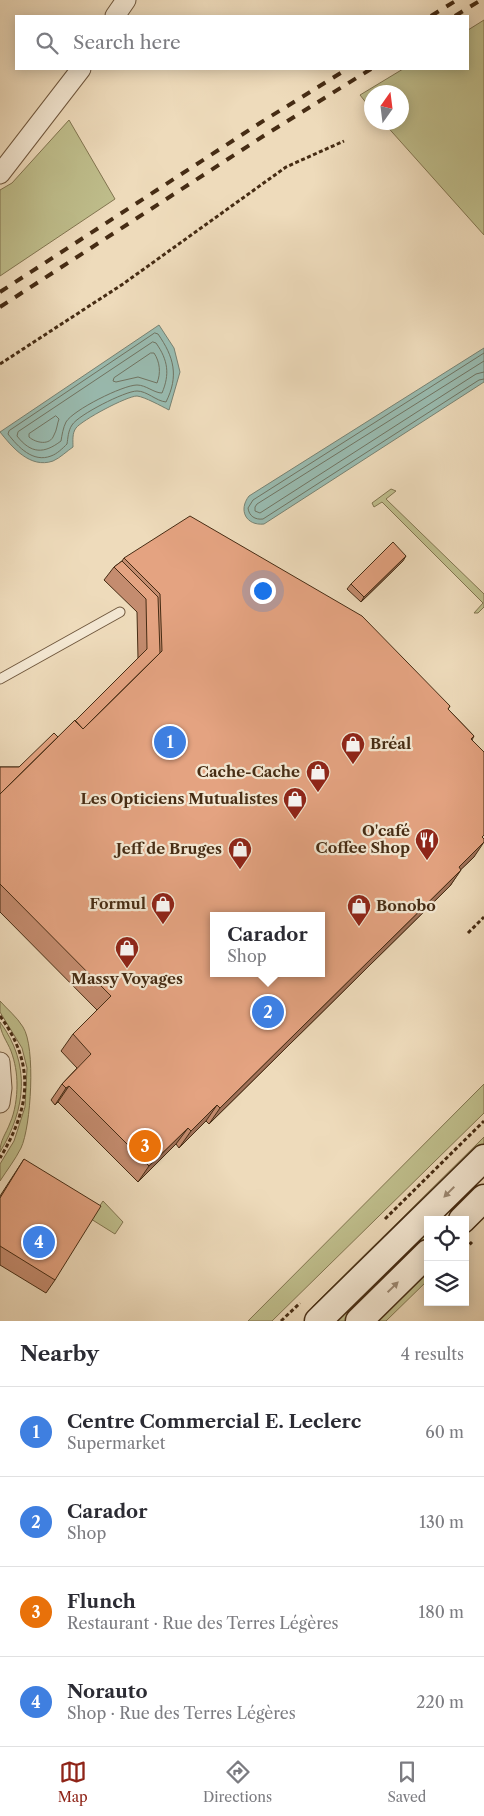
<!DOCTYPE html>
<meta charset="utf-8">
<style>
:root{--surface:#fff;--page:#f7f7f7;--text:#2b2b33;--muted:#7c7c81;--line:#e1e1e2;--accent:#8f2418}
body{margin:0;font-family:"Libre Caslon Text",serif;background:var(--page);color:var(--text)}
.controls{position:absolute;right:15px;bottom:15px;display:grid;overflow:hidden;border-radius:0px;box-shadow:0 2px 12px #0003}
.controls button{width:45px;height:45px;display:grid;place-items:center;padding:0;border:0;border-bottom:1px solid var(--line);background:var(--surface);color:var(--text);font:25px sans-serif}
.compass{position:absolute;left:364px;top:85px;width:45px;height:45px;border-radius:50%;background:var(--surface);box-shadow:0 2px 12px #0003;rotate:14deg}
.you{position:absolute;left:262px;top:590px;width:18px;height:18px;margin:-12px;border:4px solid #fff;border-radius:50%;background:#1a73e8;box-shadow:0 0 0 8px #1a73e833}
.badge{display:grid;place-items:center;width:32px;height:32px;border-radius:50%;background:var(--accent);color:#fff;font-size:16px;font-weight:700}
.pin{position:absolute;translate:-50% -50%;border:2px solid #fff;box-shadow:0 1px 5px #0006}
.popup{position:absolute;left:210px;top:912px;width:115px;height:65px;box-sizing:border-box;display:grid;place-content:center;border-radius:0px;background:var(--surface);filter:drop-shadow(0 1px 4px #0005);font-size:16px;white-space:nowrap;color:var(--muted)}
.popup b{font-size:19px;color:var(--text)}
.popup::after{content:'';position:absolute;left:50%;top:100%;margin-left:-10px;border:10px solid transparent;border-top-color:var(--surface)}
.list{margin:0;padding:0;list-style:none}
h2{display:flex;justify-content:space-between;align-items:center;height:65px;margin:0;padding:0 20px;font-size:21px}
h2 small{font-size:16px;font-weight:400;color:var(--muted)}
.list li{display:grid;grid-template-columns:32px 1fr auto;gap:15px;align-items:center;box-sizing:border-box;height:90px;padding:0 20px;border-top:1px solid var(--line)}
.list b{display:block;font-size:19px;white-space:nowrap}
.list p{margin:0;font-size:16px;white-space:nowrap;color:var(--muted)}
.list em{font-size:16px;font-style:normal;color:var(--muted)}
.icon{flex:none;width:28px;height:28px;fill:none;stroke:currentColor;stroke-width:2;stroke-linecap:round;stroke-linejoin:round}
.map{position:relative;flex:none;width:484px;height:1321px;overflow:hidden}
.search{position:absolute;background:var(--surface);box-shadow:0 2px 12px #0003;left:15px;right:15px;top:15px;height:55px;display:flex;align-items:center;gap:12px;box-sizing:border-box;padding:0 18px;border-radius:0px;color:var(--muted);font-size:19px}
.sheet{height:425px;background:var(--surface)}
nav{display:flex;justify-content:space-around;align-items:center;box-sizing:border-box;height:70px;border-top:1px solid var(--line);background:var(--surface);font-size:14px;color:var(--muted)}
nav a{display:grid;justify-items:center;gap:2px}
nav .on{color:var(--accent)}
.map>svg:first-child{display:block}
</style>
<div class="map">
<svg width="484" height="1321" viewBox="0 0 484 1321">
<rect width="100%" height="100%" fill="#eedbbb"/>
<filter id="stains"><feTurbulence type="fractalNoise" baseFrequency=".004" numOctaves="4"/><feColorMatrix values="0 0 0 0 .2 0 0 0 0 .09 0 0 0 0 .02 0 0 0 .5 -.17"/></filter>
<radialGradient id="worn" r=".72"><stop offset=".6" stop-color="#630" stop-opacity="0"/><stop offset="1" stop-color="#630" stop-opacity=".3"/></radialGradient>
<path fill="#bfbe8c" stroke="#827550" d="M 484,20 L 484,235 L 384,123 L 402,122 L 402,92 L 372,92 L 371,109 L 360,95 L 403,69 L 468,69 L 468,30 Z
M 69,120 L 115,199 L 0,276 L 0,190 L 12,183 Z
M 391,489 L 396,491 L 386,499 L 484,594 L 484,607 L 478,613 L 474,613 L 483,603 L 382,502 L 374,507 L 372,503 Z
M 0,1001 C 7,1009 17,1017 23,1027 C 36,1047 31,1127 21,1148 C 15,1160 7,1170 0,1181 L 0,1164 L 14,1141 L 25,1107 L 27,1068 L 22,1048 L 0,1012 Z
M 0,1022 C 31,1064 26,1109 0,1152 C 0,1140 6,1134 10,1123 C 15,1112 17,1097 17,1085 C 17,1073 15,1062 11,1051 C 7,1041 0,1033 0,1022 Z
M 484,1084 L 484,1113 L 272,1321 L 248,1321 Z
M 484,1137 L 484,1151 L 311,1310 L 313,1306 Z
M 103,1201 L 123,1222 L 115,1234 L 91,1219 Z
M 428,1227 L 428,1246 L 352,1321 L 331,1321 Z
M 428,1268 L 428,1280 L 386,1321 L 372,1321 Z"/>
<path fill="#99bbb0" stroke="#788272" d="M 159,325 L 174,348 L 180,372 L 169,410 C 161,406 145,397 137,396 C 127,396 82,420 76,428 C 72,433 73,441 73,447 C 67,451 60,458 53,461 C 30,469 12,447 0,432 Z
M 484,348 L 484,382 L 264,524 C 246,526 238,510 249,496 Z"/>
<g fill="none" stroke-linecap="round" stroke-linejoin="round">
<path stroke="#707462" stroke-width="1" d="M 155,333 L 158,334 C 174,357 179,376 166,402 C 156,401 147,391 137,391 C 125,391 78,415 72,425 C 68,431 68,438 67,444 C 63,448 57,454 51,456 C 33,463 18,447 8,434 L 9,431 Z
M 153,342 L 156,343 C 168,360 170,374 162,393 C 154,393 146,385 137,385 C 123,385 73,410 66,422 C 63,428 62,435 61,441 C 44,454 31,454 17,436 L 18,432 Z
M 151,353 L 154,353 C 160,362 161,373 157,383 L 138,377 L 116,382 L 113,381 L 114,378 Z
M 484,353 L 253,500 L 248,508 C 249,516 255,520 263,519 L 479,380 L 484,379
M 484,361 L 257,504 L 255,507 L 255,511 L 260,513 L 476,374 L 484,372
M 56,416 L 59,419 C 57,424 57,430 54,435 C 50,446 36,443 29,437 L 29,434 Z"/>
<g stroke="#70583e" stroke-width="11">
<path id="lane" d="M 0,679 L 120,612"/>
</g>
<g stroke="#70583e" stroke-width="21">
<path id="street" d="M 115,16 L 126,0
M 0,174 L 81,69
M 0,1062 L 2,1088 L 0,1103"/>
</g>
<g stroke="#462c14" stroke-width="29">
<path id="secondary" d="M 462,1220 L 484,1198
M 318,1321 L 484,1158
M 359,1321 L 428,1253"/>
</g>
<path stroke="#462c14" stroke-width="3" stroke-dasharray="4 2.5" stroke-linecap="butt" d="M 0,364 L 123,284 L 286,167 L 344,141
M 468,933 L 484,917
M 0,1016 C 36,1065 30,1108 0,1158
M 385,1219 L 484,1121
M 465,1249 L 472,1242
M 281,1321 L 300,1303"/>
<use href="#lane" stroke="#f4e8d3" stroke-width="9"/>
<use href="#street" stroke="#f4e8d3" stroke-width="19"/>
<use href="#secondary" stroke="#f4e8d3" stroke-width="26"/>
<path stroke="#462c14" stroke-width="4" stroke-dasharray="9 9" stroke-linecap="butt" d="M 431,16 L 457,0
M 455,16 L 481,0
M 0,292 L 260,123 L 347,69
M 0,307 L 265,135 L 371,69"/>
</g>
<path fill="#c48c6f" stroke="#462c14" d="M 124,558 L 450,706 L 448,709 L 474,736 L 472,740 L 474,857 L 461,869 L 450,886 L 209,1124 L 206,1121 L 179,1148 L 176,1144 L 138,1182 L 58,1102 L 55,1105 L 51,1100 L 62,1084 L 77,1068 L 61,1051 L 73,1034 L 97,1010 L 0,912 L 0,767 L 19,767 L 58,737 L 75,721 L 138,658 L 137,612 L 104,580 L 114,567 L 122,561 Z
M 403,561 L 361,602 L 347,589 L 351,584 Z
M 24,1159 L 55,1280 L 46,1293 L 0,1265 L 0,1196 Z"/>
<path fill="#a0725a" stroke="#462c14" d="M 406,556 L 403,561 L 361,602 L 364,597 Z
M 484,842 L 474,857 L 447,883 L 459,867 Z
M 461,870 L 450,886 L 209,1124 L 220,1108 Z
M 69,1086 L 58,1102 L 55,1105 L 66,1088 Z
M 217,1105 L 206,1121 L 179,1148 L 191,1131 Z
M 188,1128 L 176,1144 L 138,1182 L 149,1166 Z"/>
<path fill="#e4a381" stroke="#462c14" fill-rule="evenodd" d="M 190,516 L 362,616 L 450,706 L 448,709 L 474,736 L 471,739 L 484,752 L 484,835 L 482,837 L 484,839 L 484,842 L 459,867 L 461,870 L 220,1108 L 217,1105 L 191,1131 L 188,1128 L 149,1166 L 69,1086 L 66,1088 L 62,1084 L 91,1054 L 73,1034 L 111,996 L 0,884 L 0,794 L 75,720 L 83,729 L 162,651 L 160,594 L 124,558 ZM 214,916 L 322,916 L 322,973 L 214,973 Z
M 393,542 L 406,556 L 364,597 L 351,584 Z
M 122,561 L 158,597 L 160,653 L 83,729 L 75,721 L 147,649 L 146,599 L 114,567 Z
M 54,733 L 58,737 L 0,794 L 0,767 L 19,767 Z
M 24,1159 L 101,1206 L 55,1280 L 0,1246 L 0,1198 Z"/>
<defs><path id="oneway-solid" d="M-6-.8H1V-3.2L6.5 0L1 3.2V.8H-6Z" transform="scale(1.25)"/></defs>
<g fill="#9d8a74">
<use href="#oneway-solid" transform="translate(449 1192) rotate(135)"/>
<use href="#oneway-solid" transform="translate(393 1287) rotate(-44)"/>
</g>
<defs>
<g id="shop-pin" transform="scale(1.25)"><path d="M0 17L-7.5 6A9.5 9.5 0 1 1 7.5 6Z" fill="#8f2418" stroke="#f4e8d3"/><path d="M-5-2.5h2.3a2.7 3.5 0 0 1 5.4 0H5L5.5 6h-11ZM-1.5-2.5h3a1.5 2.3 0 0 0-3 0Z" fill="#fff"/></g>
<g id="restaurant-pin" transform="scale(1.25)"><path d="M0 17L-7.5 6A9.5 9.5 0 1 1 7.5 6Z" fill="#8f2418" stroke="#f4e8d3"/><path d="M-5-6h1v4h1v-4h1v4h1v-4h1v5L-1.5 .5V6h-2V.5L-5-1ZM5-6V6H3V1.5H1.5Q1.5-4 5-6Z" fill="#fff"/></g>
</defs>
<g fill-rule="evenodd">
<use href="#shop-pin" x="353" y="744"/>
<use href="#shop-pin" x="318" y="772"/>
<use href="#shop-pin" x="295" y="799"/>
<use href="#restaurant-pin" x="427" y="840"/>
<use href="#shop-pin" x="240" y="849"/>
<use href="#shop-pin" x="163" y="904"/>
<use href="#shop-pin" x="359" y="906"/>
<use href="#shop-pin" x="127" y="948"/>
</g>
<g text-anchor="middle" stroke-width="4.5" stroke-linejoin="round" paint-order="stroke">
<g font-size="15" font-weight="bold" fill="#462c14" stroke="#f4e8d3" text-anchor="end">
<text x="370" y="749" text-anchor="start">Bréal</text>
<text x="300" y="777">Cache-Cache</text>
<text x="278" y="804">Les Opticiens Mutualistes</text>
<text x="410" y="836">O'café<tspan x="410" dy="17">Coffee Shop</tspan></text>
<text x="222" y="854">Jeff de Bruges</text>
<text x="146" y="909">Formul</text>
<text x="376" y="911" text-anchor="start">Bonobo</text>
<text x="127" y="984" text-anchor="middle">Massy Voyages</text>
</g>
</g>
<rect width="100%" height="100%" filter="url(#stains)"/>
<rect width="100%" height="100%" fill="url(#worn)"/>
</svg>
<div class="controls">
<button><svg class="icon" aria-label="locate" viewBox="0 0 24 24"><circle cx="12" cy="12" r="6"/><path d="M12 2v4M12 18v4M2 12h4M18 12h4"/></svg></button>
<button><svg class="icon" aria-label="layers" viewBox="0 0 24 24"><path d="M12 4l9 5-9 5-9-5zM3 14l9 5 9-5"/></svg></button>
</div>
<svg class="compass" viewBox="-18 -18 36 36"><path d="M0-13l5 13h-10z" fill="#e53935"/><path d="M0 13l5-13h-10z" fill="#7c7c81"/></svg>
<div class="you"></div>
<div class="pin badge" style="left:170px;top:742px;background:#3f7fe0">1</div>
<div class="pin badge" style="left:268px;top:1012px;background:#3f7fe0">2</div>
<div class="popup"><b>Carador</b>Shop</div>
<div class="pin badge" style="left:145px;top:1146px;background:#e8710a">3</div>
<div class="pin badge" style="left:39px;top:1242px;background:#3f7fe0">4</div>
<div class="search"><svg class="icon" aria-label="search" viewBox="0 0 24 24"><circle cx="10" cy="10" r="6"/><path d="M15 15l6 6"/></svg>Search here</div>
</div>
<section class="sheet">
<h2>Nearby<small>4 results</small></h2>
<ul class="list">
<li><span class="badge" style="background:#3f7fe0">1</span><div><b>Centre Commercial E. Leclerc</b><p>Supermarket</p></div><em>60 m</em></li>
<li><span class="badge" style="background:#3f7fe0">2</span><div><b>Carador</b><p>Shop</p></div><em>130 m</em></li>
<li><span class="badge" style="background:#e8710a">3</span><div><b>Flunch</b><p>Restaurant · Rue des Terres Légères</p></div><em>180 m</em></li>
<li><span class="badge" style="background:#3f7fe0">4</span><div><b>Norauto</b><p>Shop · Rue des Terres Légères</p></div><em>220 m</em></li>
</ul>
</section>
<nav>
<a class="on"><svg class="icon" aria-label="map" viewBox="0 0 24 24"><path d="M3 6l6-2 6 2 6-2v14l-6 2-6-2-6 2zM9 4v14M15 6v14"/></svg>Map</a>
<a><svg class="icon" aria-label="directions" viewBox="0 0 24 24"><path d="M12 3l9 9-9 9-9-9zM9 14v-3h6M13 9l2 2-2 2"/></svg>Directions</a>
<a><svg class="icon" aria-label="saved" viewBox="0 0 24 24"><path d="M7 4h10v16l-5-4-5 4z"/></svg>Saved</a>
</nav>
